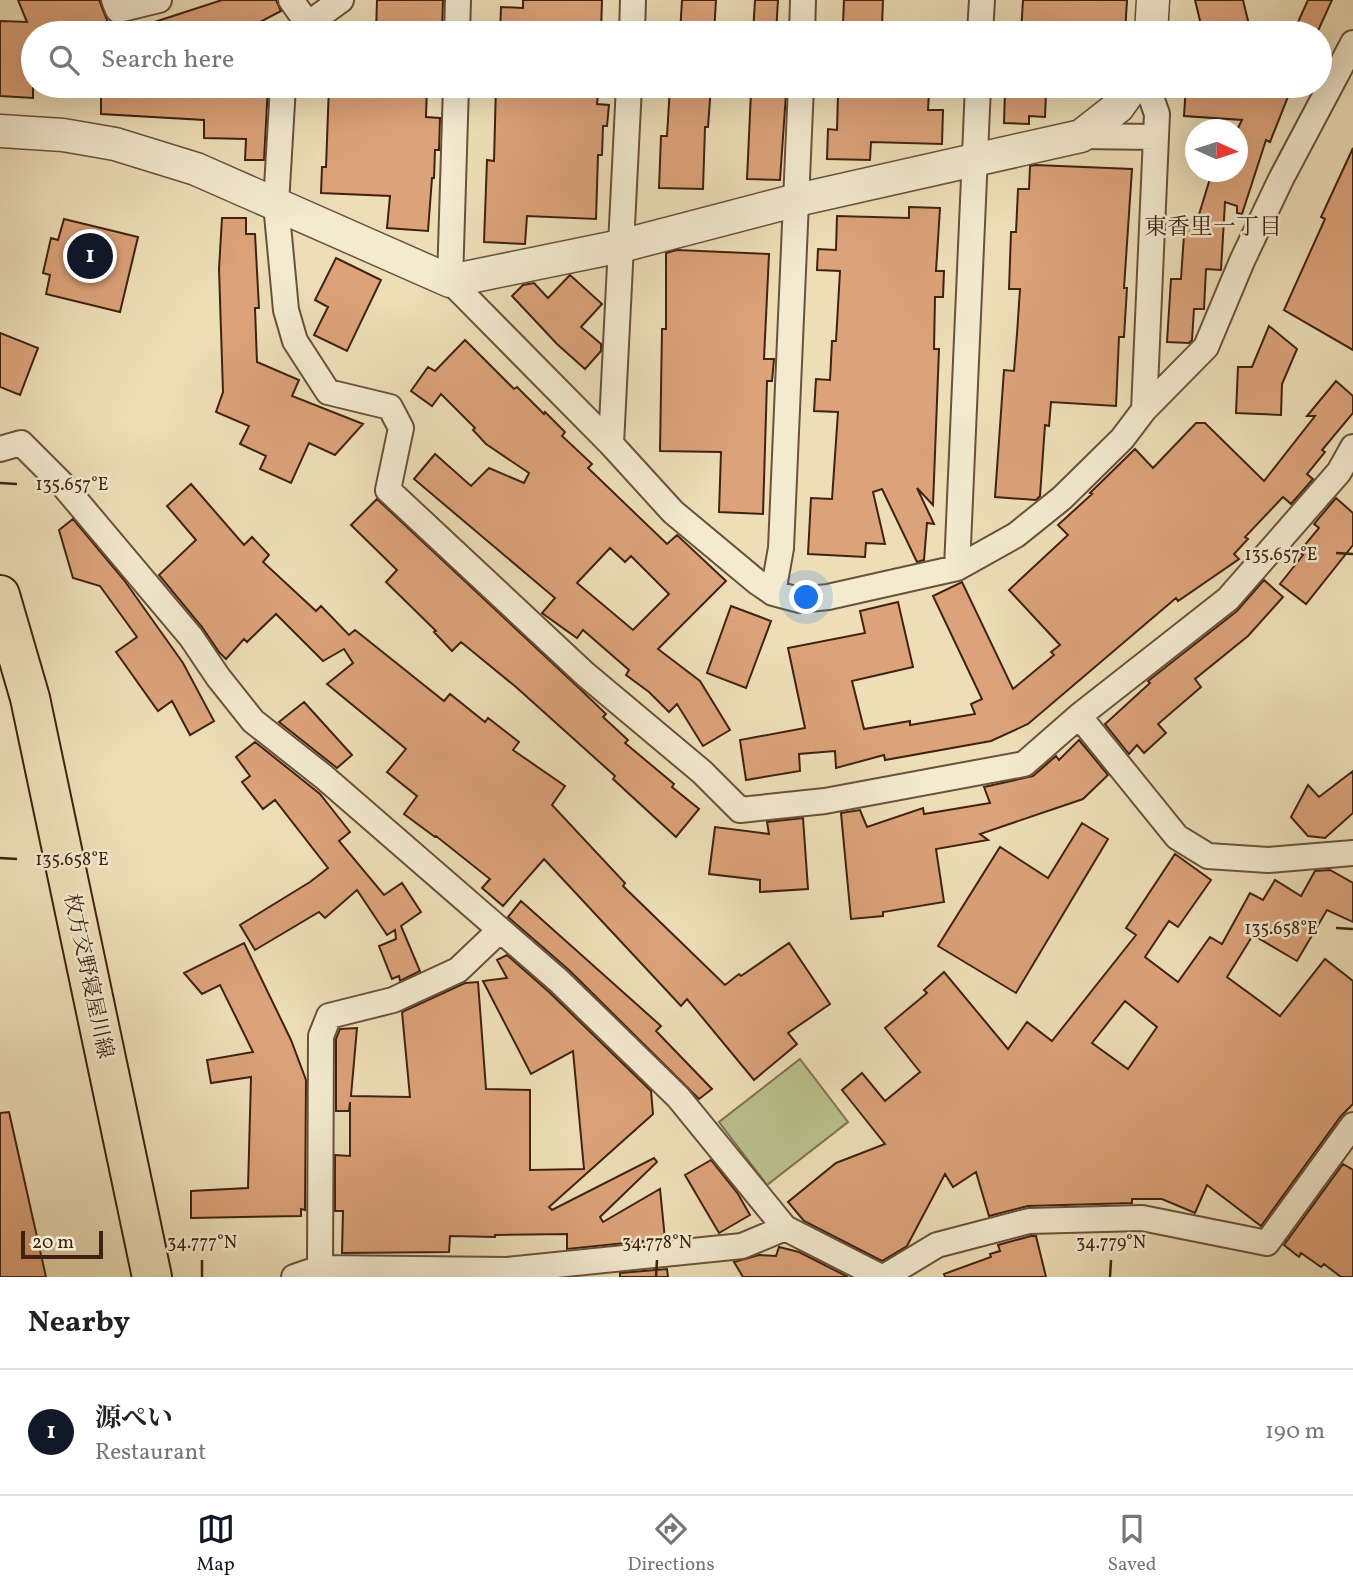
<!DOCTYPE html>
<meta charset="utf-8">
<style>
:root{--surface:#fff;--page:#f2f2f2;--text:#222;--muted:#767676;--line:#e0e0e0;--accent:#111827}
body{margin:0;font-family:Vollkorn,"Noto Serif JP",serif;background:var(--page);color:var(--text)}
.compass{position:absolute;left:1185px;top:119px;width:63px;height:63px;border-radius:50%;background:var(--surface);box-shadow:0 7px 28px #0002;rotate:93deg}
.scale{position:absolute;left:21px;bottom:18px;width:82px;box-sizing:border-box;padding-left:7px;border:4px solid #402210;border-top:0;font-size:19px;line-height:24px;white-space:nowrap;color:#402210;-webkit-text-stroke:5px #f3ead0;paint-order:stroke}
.you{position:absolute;left:807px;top:598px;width:24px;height:24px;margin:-18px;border:5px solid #fff;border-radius:50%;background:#1a73e8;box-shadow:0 0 0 10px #1a73e833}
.badge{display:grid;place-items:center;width:46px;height:46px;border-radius:50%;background:var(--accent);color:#fff;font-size:23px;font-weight:700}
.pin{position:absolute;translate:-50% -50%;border:4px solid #fff;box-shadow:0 2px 7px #0006}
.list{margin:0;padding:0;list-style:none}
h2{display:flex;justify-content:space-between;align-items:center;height:91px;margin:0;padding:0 28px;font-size:30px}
h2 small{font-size:23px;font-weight:400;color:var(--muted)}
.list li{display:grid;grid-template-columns:46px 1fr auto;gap:21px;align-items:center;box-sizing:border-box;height:126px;padding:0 28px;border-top:2px solid var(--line)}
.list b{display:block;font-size:26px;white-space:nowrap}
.list p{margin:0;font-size:23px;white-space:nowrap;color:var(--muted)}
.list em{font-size:23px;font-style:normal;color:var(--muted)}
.icon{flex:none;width:38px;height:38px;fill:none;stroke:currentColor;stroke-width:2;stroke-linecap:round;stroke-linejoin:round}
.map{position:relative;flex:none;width:1353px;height:1277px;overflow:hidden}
.search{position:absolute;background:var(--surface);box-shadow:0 7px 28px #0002;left:21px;right:21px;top:21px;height:77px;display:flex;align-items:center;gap:18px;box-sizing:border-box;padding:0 24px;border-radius:38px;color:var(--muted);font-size:26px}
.sheet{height:217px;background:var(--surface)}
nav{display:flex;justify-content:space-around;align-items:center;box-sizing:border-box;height:98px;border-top:2px solid var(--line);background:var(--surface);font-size:19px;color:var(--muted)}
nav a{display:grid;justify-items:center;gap:4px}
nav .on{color:var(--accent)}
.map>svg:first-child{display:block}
</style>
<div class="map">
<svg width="1353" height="1277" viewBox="0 0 1353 1277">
<rect width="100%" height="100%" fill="#eddeb7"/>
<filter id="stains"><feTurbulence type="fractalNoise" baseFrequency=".00286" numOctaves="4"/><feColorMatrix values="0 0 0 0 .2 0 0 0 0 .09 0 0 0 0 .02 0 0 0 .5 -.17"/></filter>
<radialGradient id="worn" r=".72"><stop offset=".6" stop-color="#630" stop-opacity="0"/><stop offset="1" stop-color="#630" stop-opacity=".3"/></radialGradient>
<path fill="#bac18d" stroke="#7d724e" stroke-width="2" d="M 800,1059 L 848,1122 L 767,1185 L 719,1122 Z"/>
<path fill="#dca279" stroke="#402210" stroke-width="2" fill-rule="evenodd" d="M 18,0 L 99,0 L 112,33 L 33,33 L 33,98 L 0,96 L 0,21 L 27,22 Z
M 222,0 L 276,0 L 281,11 L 239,33 L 131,33 L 130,30 Z
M 377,0 L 443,0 L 442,33 L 376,33 Z
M 523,0 L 602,0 L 601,33 L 500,33 L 501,7 L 523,8 Z
M 682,0 L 716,0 L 714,33 L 680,33 Z
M 755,0 L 778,0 L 776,33 L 753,33 Z
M 844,0 L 883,0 L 882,25 L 843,24 Z
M 1023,0 L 1127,0 L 1125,33 L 1021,33 Z
M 1195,0 L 1243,0 L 1251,33 L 1203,33 Z
M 1308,0 L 1332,0 L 1317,33 L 1293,33 Z
M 101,86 L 268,86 L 264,160 L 245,160 L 246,139 L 204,138 L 204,120 L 101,114 Z
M 329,86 L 427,86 L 426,117 L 440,118 L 439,150 L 435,150 L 434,178 L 432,178 L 428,231 L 387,228 L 390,196 L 321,193 L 322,167 L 326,167 Z
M 496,86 L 599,86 L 597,104 L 609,105 L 607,126 L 603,126 L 602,155 L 598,155 L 596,219 L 527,216 L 525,244 L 484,242 L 487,160 L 494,161 Z
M 670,86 L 711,86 L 708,127 L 705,127 L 703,189 L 659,188 L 661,136 L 667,136 Z
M 1186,86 L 1268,86 L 1289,94 L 1270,142 L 1266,140 L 1242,214 L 1237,213 L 1237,206 L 1225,202 L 1221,270 L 1206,269 L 1204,309 L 1194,309 L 1192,340 L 1189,343 L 1167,342 L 1171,279 L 1181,279 L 1185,220 L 1197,221 L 1212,172 L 1237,172 L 1237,130 L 1242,120 L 1184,116 Z
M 1005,91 L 1046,93 L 1045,117 L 1029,116 L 1029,124 L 1004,123 Z
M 751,92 L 786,94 L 780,180 L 747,179 Z
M 902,93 L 929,93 L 928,110 L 943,110 L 942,144 L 871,142 L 870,160 L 827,159 L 828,129 L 837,130 L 838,94 L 902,96 Z
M 1353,148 L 1353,350 L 1284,310 L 1325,219 L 1321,217 Z
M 1035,165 L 1132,169 L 1124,288 L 1127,288 L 1124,337 L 1119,337 L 1116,406 L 1051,402 L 1049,426 L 1045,425 L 1040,496 L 1036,500 L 995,497 L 1004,370 L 1014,371 L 1017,334 L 1020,289 L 1009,289 L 1011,232 L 1016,232 L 1018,189 L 1029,189 L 1030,166 Z
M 909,207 L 940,208 L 936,271 L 944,271 L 943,297 L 935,297 L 934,349 L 939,349 L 933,505 L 917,488 L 934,524 L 927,523 L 924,560 L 917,562 L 882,489 L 873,492 L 885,544 L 866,543 L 865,557 L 808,554 L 811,498 L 832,499 L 838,412 L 814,411 L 816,379 L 830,380 L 832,341 L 836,341 L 840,271 L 817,270 L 818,249 L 836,250 L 837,216 L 909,218 Z
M 222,218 L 246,218 L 246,234 L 255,234 L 259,308 L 255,308 L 257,362 L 299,380 L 292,396 L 363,424 L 335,455 L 309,443 L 291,483 L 260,469 L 266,456 L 240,444 L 249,426 L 216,412 L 223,392 L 219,269 Z
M 64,219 L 138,237 L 120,312 L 46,294 L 50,275 L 43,273 L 51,238 L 58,240 Z
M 677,250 L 769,254 L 764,359 L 774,359 L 772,381 L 767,381 L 763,514 L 719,512 L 721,452 L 660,451 L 662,329 L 666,329 L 666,253 Z
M 336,258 L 381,280 L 347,351 L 314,335 L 328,307 L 315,300 Z
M 570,275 L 602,304 L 581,327 L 601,344 L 601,351 L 585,369 L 557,344 L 512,296 L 523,285 L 534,283 L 548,298 Z
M 1269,326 L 1297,349 L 1282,384 L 1281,415 L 1236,413 L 1238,367 L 1252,367 Z
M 0,333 L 38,348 L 20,395 L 0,387 Z
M 465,340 L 514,389 L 517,387 L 544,414 L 545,412 L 565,432 L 562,436 L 592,464 L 588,468 L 667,544 L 677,535 L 726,581 L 658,649 L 700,681 L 730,730 L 703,746 L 677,704 L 669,712 L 649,692 L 626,675 L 629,670 L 583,630 L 577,638 L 542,613 L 555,598 L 414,479 L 435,454 L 471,486 L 489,468 L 524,483 L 529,473 L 486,444 L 473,430 L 475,428 L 441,394 L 432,406 L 411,391 L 428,367 L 435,371 ZM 610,548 L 625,562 L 631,556 L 669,594 L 633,630 L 577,583 Z
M 1336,381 L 1353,396 L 1353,413 L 1322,450 L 1325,452 L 1307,474 L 1313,479 L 1291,504 L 1283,497 L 1245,537 L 1248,539 L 1234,554 L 1239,559 L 1178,601 L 1176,598 L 1028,724 L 991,741 L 885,760 L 884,755 L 836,768 L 835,751 L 799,754 L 800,771 L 746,780 L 740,740 L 805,728 L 788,648 L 865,633 L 860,611 L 898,602 L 913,667 L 852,681 L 864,729 L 910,721 L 910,725 L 975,714 L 971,704 L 982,699 L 933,596 L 962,582 L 1013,689 L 1054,655 L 1051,652 L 1060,645 L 1009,590 L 1068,535 L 1058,525 L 1092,494 L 1090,493 L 1135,449 L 1153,468 L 1196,423 L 1205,423 L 1264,481 L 1315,416 L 1307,416 Z
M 191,484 L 244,545 L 252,537 L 269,555 L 263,562 L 316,611 L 321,606 L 349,635 L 355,630 L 444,701 L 450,694 L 485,722 L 488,718 L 519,742 L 513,750 L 565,786 L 552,805 L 625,883 L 623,886 L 725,985 L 739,974 L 741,976 L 789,943 L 830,1004 L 788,1033 L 797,1044 L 754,1080 L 687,999 L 681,1006 L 544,859 L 503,906 L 482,888 L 490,879 L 436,836 L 435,837 L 404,814 L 417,796 L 387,772 L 406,749 L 327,684 L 353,663 L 344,649 L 323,661 L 276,614 L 247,642 L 244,639 L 226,659 L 219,652 L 202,627 L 159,575 L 196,540 L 167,506 Z
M 1336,498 L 1353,513 L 1353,545 L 1306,604 L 1280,584 L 1303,555 L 1299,552 L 1319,528 L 1314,524 Z
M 377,499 L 580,689 L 606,714 L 603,717 L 628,740 L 625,743 L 674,784 L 672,787 L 699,809 L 676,837 L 613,779 L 615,776 L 516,687 L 461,642 L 452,651 L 434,632 L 436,631 L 386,582 L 397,570 L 351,525 Z
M 73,519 L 124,580 L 183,663 L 214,721 L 190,735 L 172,701 L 158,711 L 116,652 L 137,637 L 100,586 L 73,578 L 59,530 Z
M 1264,580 L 1283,597 L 1248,636 L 1195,679 L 1201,687 L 1158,724 L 1166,733 L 1144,753 L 1137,745 L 1129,754 L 1105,724 L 1150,683 L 1148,681 L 1237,611 Z
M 731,606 L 771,621 L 746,688 L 707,673 Z
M 304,702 L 352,755 L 337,768 L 279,722 Z
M 1079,740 L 1108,775 L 1083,799 L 980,834 L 988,840 L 936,849 L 944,902 L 883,912 L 883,916 L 851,919 L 841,813 L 860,810 L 867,827 L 923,808 L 924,814 L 990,803 L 984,787 L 1033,776 L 1056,756 L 1059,760 Z
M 255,742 L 320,794 L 350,832 L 339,841 L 384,895 L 402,883 L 421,912 L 401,926 L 420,971 L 400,981 L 399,976 L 392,979 L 379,946 L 396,939 L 395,930 L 387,935 L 357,890 L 325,918 L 319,912 L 255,950 L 240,925 L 310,882 L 328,868 L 275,800 L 263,809 L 242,782 L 250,776 L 236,757 Z
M 1353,771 L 1353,813 L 1325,838 L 1308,836 L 1291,817 L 1308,785 L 1319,797 Z
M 803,818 L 808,889 L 760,892 L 760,880 L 709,874 L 715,827 L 769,834 L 767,822 Z
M 1082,823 L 1108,839 L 1016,993 L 938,946 L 1000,847 L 1048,878 Z
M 1175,854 L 1211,880 L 1178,927 L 1169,921 L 1145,957 L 1178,982 L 1210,937 L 1222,944 L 1250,893 L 1263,900 L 1275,880 L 1301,896 L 1315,871 L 1330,870 L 1353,883 L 1353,922 L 1327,910 L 1297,961 L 1253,935 L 1227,977 L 1280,1016 L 1325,959 L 1353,981 L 1353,1104 L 1341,1116 L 1261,1226 L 1207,1185 L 1195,1213 L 1162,1199 L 1132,1199 L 1132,1203 L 1028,1206 L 989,1216 L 976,1172 L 953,1187 L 945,1174 L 907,1246 L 882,1261 L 804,1221 L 788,1202 L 836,1163 L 885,1144 L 842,1090 L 862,1073 L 885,1101 L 920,1072 L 885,1028 L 927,993 L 924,990 L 944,972 L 1008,1049 L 1027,1022 L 1052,1041 L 1136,935 L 1126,928 ZM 1125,1001 L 1157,1027 L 1128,1069 L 1092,1043 Z
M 521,901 L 661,1026 L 656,1031 L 712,1089 L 699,1099 L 569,970 L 508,917 Z
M 244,943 L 291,1040 L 306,1080 L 305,1210 L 301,1209 L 301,1216 L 191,1218 L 191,1191 L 248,1188 L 251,1077 L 211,1083 L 207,1060 L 253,1052 L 220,985 L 202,994 L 184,973 Z
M 507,955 L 549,992 L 651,1091 L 653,1114 L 549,1207 L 552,1210 L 654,1158 L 657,1162 L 600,1217 L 603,1222 L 660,1189 L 665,1239 L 567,1249 L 567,1234 L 495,1235 L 495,1237 L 450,1236 L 449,1252 L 342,1253 L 343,1211 L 335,1211 L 335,1155 L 350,1156 L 350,1102 L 349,1111 L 336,1111 L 336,1039 L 340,1029 L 357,1028 L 351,1096 L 410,1097 L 402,1012 L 465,983 L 478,982 L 486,1089 L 530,1090 L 530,1170 L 584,1169 L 573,1051 L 531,1074 L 483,981 L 507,978 L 497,960 Z
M 9,1112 L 46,1277 L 0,1277 L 0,1113 Z
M 711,1160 L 738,1194 L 750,1215 L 719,1233 L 685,1175 Z
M 1343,1164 L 1353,1170 L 1353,1277 L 1341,1277 L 1324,1264 L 1321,1267 L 1301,1253 L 1299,1257 L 1284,1245 Z
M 1031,1236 L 1036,1236 L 1046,1277 L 945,1277 L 944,1274 L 991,1257 L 990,1254 L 1000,1251 L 998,1245 Z
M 779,1247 L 799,1252 L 848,1277 L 743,1277 L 734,1262 L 759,1255 L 776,1256 Z
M 667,1269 L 668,1277 L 620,1277 L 620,1273 Z"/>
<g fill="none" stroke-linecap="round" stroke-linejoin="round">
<g stroke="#6b513a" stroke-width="28">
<path id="minor" d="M 114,0 L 118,10 L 159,0
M 291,0 L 308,24
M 299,33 L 308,24 L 341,0
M 457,33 L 458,0
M 632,33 L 633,0
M 802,33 L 803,0
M 980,33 L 982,0
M 283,86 L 276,204 L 286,310 L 295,341 L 328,392 L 390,407 L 401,428 L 388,490 L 585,674 L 702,772 L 740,810 L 825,801 L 1024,764 L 1079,716 L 1228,599 L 1339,472 L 1353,447
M 456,86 L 450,281 L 611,444 L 673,512 L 757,582 L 773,593 L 799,600 L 828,597 L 957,568 L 1016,535 L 1062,498 L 1122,439 L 1144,410 L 1206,347 L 1242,261 L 1281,179 L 1353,43
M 1081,136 L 1155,137
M 1144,410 L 1157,114 L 1147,86
M 611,444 L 629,86
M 0,449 L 21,443 L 63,485 L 191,637 L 218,677 L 253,721 L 324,777 L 559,981 L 678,1097 L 785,1228 L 881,1277
M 957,568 L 978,86
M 773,593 L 781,548 L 801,86
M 1079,716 L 1177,837 L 1208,856 L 1268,860 L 1353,853
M 320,1268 L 321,1036 L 329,1016 L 393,1000 L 458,970 L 500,930
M 294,1277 L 320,1268 L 507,1270 L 742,1246 L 785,1228
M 884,1277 L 937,1245 L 1029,1221 L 1142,1218 L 1267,1243 L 1353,1125"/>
</g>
<g stroke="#6b513a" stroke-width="35">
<path id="tertiary" d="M 1151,33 L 1153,0
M 0,131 L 63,135 L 115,144 L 196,169 L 450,281 L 621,246 L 797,200 L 1081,136 L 1118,107 L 1133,86"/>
</g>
<g stroke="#402210" stroke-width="42">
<path id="primary" d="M 0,595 L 30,698 L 152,1277"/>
</g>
<use href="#minor" stroke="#f3ead0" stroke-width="24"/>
<use href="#tertiary" stroke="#f3ead0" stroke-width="32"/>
<use href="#primary" stroke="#eddeb7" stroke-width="38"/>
</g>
<path fill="none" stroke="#402210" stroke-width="2.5" d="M 0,483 L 17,484M 1336,553 L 1353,554M 0,858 L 17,859M 1336,928 L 1353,929M 202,1277 L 202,1260M 656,1277 L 657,1260M 1110,1277 L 1111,1260"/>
<g text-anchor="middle" stroke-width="5" stroke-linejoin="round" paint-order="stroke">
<g font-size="21" fill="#402210" stroke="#f3ead0">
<text transform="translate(89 976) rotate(78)" y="7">枚方交野寝屋川線</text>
</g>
<g font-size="23" fill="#402210" stroke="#f3ead0">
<text x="1213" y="234">東香里一丁目</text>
</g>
</g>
<g font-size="18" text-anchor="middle" fill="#402210" stroke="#f3ead0" stroke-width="5" stroke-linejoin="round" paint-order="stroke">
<text x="72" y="490">135.657°E</text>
<text x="1281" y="560">135.657°E</text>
<text x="72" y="865">135.658°E</text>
<text x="1281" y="934">135.658°E</text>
<text x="202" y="1248">34.777°N</text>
<text x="657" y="1248">34.778°N</text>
<text x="1111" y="1248">34.779°N</text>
</g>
<rect width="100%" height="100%" filter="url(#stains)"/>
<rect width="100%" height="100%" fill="url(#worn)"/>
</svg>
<svg class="compass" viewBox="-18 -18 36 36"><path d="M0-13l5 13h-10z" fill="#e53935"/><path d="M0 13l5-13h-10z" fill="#767676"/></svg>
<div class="scale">20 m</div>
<div class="you"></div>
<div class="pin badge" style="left:90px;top:256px">1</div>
<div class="search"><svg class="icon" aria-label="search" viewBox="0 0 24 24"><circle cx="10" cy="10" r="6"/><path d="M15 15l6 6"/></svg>Search here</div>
</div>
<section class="sheet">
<h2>Nearby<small></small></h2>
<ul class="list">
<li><span class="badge">1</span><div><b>源ぺい</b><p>Restaurant</p></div><em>190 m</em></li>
</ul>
</section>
<nav>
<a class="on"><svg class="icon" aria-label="map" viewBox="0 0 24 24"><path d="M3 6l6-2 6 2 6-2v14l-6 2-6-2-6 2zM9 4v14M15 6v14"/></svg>Map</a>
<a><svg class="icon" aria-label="directions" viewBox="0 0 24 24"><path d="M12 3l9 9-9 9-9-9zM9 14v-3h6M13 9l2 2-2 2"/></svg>Directions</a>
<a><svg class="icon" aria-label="saved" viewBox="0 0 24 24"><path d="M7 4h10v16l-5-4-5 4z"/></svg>Saved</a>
</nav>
